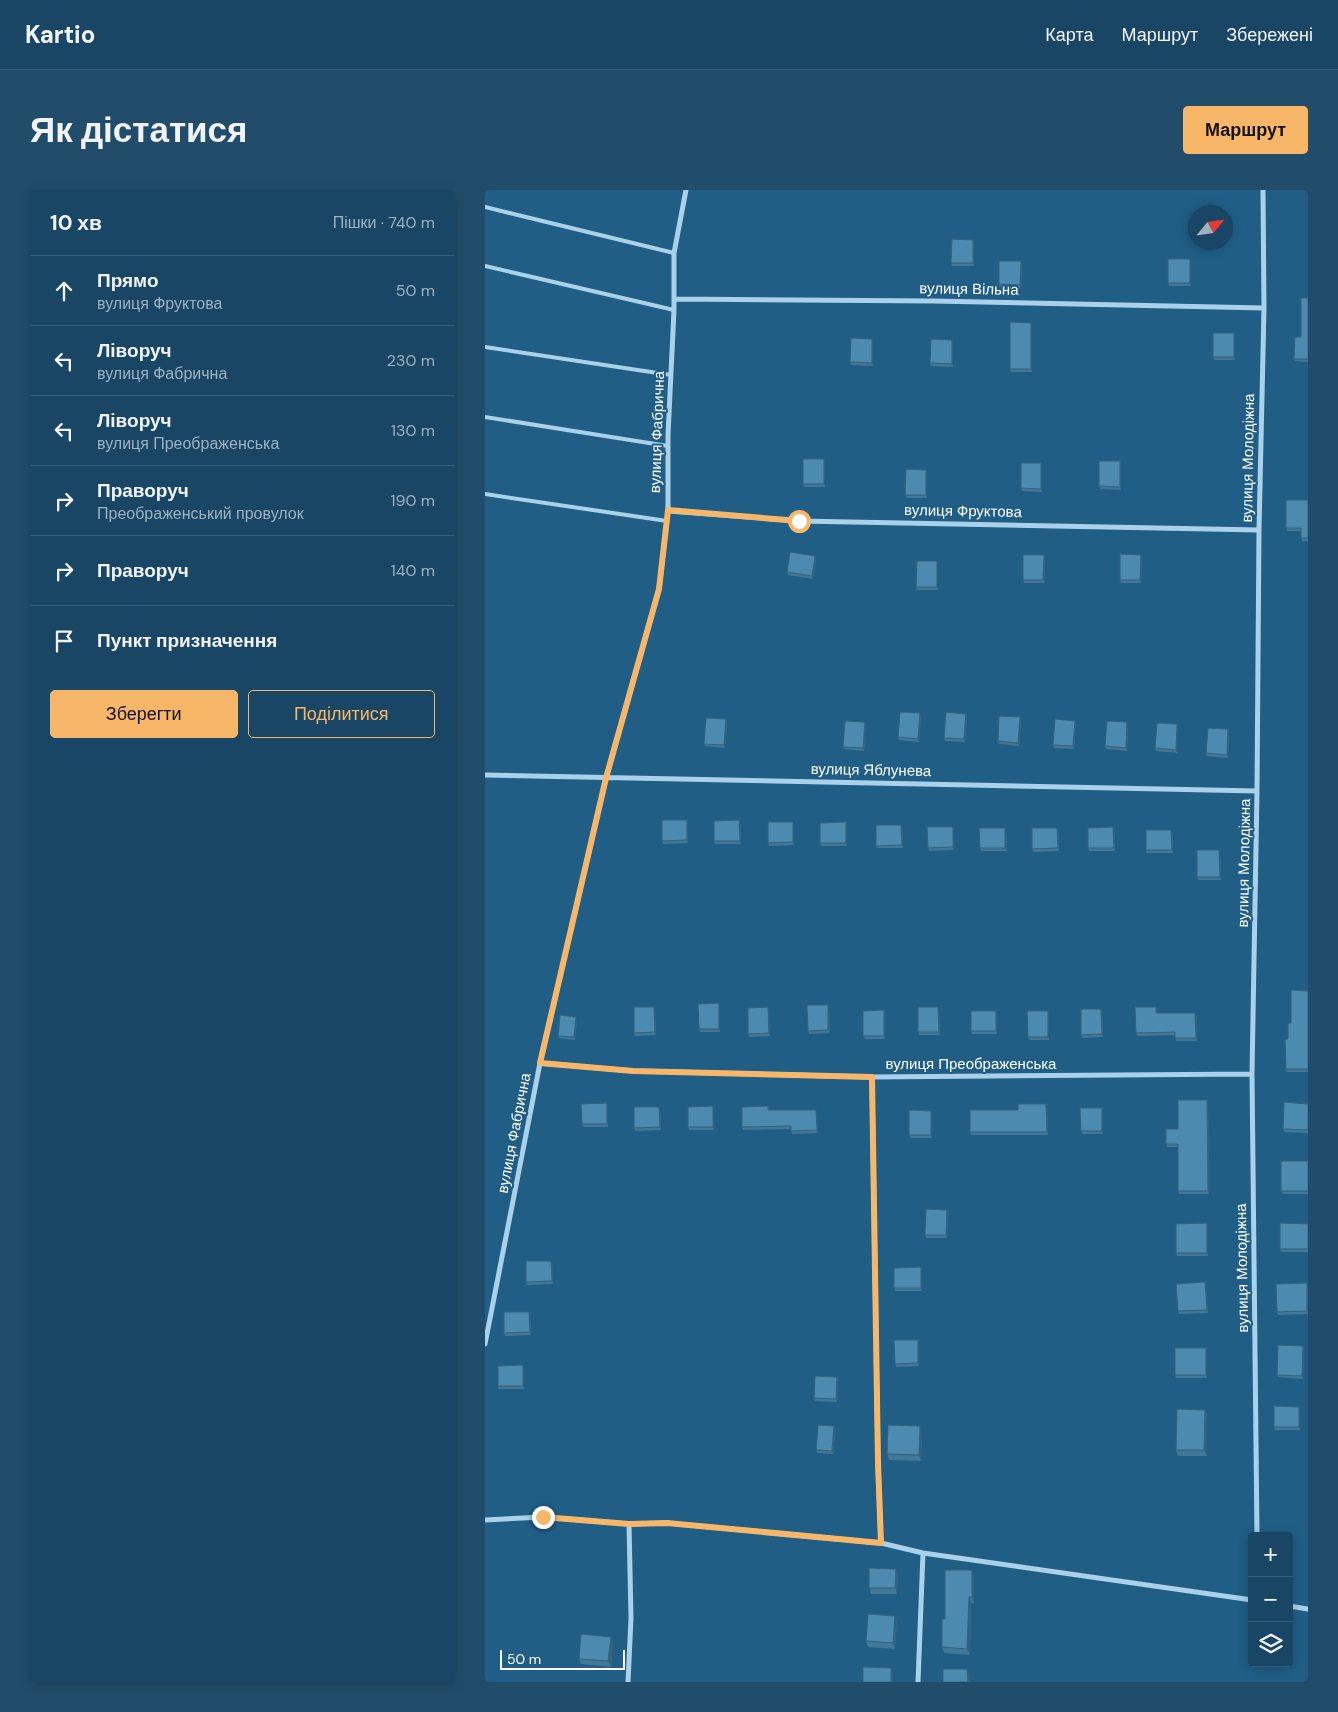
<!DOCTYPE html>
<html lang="uk">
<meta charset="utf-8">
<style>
:root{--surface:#184664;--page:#214d6a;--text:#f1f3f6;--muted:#9fb1bf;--line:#365e78;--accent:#f8b669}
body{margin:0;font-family:"DM Sans",sans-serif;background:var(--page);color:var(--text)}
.controls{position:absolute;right:15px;bottom:15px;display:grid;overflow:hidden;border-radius:5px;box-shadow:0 2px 12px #0003}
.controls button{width:45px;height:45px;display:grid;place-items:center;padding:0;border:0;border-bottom:1px solid var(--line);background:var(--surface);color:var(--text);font:25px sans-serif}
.compass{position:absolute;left:703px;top:15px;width:45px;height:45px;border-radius:50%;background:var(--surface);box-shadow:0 2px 12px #0003;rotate:61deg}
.scale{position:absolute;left:15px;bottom:12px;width:125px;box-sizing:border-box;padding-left:5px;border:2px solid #fff;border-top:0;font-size:14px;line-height:18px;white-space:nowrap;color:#fff;-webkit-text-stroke:4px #205e86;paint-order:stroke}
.stop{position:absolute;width:15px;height:15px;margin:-11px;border:4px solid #f8b669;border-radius:50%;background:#fff}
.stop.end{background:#f8b669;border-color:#fff;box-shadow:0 1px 5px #0008}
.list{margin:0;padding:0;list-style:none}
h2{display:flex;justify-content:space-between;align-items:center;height:65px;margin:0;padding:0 20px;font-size:21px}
h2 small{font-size:16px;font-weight:400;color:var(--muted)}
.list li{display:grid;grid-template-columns:32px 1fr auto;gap:15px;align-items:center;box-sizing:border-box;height:70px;padding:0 20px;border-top:1px solid var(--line)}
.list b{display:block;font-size:19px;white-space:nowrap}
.list p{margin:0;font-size:16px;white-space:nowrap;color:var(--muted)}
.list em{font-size:16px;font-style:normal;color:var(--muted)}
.actions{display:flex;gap:10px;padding:15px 20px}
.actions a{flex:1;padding:11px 0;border:1px solid var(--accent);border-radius:5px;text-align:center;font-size:18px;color:var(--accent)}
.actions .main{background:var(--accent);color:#111}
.icon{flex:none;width:28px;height:28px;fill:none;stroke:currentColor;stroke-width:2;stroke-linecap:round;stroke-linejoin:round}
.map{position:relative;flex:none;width:823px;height:1492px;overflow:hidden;border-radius:5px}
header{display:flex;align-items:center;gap:30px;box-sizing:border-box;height:70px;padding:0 25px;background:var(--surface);border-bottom:1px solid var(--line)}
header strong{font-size:24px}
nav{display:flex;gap:28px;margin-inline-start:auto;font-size:18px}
.intro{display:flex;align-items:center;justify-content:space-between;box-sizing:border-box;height:120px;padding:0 30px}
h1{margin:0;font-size:35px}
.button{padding:12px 22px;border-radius:5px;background:var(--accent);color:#111;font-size:18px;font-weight:700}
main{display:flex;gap:30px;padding:0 30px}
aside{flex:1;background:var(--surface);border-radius:5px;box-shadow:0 2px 12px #0003}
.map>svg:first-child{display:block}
</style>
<header>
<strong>Kartio</strong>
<nav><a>Карта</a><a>Маршрут</a><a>Збережені</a></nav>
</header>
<div class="intro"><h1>Як дістатися</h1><a class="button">Маршрут</a></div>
<main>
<aside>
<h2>10 хв<small>Пішки · 740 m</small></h2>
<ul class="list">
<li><svg class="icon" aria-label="ahead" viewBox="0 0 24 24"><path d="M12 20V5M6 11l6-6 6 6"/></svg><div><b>Прямо</b><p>вулиця Фруктова</p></div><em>50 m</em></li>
<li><svg class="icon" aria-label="left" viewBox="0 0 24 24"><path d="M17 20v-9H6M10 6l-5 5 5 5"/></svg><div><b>Ліворуч</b><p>вулиця Фабрична</p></div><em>230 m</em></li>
<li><svg class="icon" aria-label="left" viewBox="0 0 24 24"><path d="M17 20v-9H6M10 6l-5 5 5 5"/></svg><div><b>Ліворуч</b><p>вулиця Преображенська</p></div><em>130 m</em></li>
<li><svg class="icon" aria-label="right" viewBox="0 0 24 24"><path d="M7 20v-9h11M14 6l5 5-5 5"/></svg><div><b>Праворуч</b><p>Преображенський провулок</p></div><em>190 m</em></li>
<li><svg class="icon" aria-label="right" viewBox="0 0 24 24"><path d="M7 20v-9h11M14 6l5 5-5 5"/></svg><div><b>Праворуч</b></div><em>140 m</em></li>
<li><svg class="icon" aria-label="arrive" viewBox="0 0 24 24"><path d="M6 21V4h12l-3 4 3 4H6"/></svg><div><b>Пункт призначення</b></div></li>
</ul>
<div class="actions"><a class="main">Зберегти</a><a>Поділитися</a></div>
</aside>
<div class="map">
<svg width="823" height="1492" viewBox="0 0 823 1492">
<rect width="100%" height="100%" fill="#205e86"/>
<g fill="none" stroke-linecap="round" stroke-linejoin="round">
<path stroke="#a9d1ea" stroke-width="4" d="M 0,17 L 189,63
M 0,76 L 189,120
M 0,157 L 186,185
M 0,227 L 183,256
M 0,304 L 182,331"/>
<path stroke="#a9d1ea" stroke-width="5" d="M 189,109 L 448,111 L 779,118
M 183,321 L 314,331 L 774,340
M 0,585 L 772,601
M 55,873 L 149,881 L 387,887 L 767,884
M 387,887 L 393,1273 L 396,1353
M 0,1154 L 55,873 L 121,588 L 174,399 L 183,321 L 183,245 L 189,120 L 189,63 L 201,0
M 0,1330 L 58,1327 L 144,1334 L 182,1333 L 396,1353 L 438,1363 L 767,1410
M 772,1346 L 767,884 L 772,601 L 774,340 L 779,118 L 778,0
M 804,1416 L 823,1419
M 143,1492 L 146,1428 L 144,1334
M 433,1492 L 438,1363"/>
</g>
<path fill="#417797" d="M 489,52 L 489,76 L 467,76 L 466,73 Z
M 705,69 L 706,72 L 706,96 L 684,96 L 683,93 Z
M 536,71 L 537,74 L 536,98 L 515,97 L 514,94 Z
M 823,108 L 823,172 L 810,171 L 809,169 L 816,147 Z
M 547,136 L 547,182 L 526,182 L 525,179 Z
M 749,143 L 750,146 L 750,170 L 729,170 L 728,167 Z
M 388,152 L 388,176 L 366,175 L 365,172 Z
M 468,153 L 468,177 L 446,176 L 445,173 Z
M 635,271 L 636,274 L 636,300 L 615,299 L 614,296 Z
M 340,272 L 340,297 L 319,297 L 318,294 Z
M 557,276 L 557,302 L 537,301 L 536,298 Z
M 442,283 L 442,308 L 422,308 L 420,305 Z
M 823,310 L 823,351 L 817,351 L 816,348 L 816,341 L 802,341 L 801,338 Z
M 559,365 L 560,368 L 560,393 L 539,393 L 538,390 Z
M 657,368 L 656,393 L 636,393 L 635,390 Z
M 331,369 L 328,389 L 303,385 L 302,382 Z
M 453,374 L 453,400 L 432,400 L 431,397 Z
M 436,526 L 434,552 L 414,550 L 413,547 Z
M 482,527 L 480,552 L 460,551 L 459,548 Z
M 536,530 L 534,556 L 514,554 L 513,551 Z
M 242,532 L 240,558 L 220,556 L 219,554 Z
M 591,534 L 589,559 L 569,558 L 568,555 Z
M 381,535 L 379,561 L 359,559 L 358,557 Z
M 643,535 L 642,561 L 621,559 L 620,556 Z
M 693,537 L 692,563 L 671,561 L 670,558 Z
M 744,542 L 743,568 L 722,566 L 721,563 Z
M 361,632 L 362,635 L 362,656 L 336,656 L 335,653 Z
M 203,633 L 203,653 L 178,654 L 177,651 Z
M 255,633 L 256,654 L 230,654 L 229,651 Z
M 309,635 L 309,655 L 284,656 L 283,653 Z
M 468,637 L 469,640 L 469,660 L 444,661 L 443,658 Z
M 418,638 L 418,658 L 392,658 L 391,656 Z
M 572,638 L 573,641 L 574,661 L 548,662 L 547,659 Z
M 629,640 L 630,661 L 604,661 L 603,658 Z
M 686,640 L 687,642 L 688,663 L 662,663 L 661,660 Z
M 521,641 L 522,661 L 496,661 L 495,658 Z
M 735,663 L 736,690 L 713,690 L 712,687 Z
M 823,801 L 823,882 L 802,882 L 801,879 L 806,833 Z
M 235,816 L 235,842 L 215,842 L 214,839 Z
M 671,817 L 672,823 L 712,826 L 712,851 L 691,851 L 690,845 L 652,846 L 651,843 Z
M 344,818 L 345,843 L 324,844 L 323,841 Z
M 170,820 L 171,845 L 150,846 L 149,843 Z
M 284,820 L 285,846 L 264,847 L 263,844 Z
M 399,820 L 400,823 L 400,849 L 380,849 L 378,846 Z
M 454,820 L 455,845 L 434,845 L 433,842 Z
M 511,821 L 512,824 L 512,844 L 487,844 L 486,841 Z
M 617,822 L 618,847 L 597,848 L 596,845 Z
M 564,824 L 564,850 L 544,850 L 543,847 Z
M 91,827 L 92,830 L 90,850 L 74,848 L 73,846 Z
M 722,910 L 723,913 L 724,1004 L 694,1004 L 693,1001 L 693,957 L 682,957 L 681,954 L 693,939 Z
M 122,913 L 123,916 L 123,937 L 98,937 L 97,934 Z
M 561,914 L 562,916 L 563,945 L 486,945 L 485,942 L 533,920 Z
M 823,914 L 823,943 L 799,942 L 798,939 Z
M 228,916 L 229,919 L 229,940 L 204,940 L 203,937 Z
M 283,916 L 284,920 L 332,923 L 333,943 L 307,944 L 306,939 L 258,940 L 257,937 Z
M 617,918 L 618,920 L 618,944 L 597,944 L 596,941 Z
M 175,920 L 176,940 L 150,941 L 149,938 Z
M 446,921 L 447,924 L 447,948 L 425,948 L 424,945 Z
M 823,971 L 823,1004 L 798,1004 L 796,1001 Z
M 462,1020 L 463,1023 L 462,1048 L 441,1048 L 440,1045 Z
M 722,1033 L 723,1036 L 723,1066 L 692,1066 L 691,1063 Z
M 823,1034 L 823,1062 L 796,1062 L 795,1059 Z
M 68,1074 L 68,1094 L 42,1095 L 41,1092 Z
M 436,1077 L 437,1080 L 437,1101 L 410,1101 L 409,1098 Z
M 720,1092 L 721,1095 L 723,1123 L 694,1124 L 693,1121 Z
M 823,1096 L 823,1124 L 793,1125 L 792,1122 Z
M 45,1125 L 46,1145 L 20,1146 L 19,1143 Z
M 434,1153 L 434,1176 L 411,1177 L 410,1174 Z
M 721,1158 L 722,1161 L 722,1188 L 691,1188 L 690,1185 Z
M 819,1159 L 818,1189 L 793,1187 L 792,1185 Z
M 38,1175 L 39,1178 L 39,1199 L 14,1199 L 13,1196 Z
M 352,1187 L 353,1190 L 352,1212 L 330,1211 L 329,1208 Z
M 720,1220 L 722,1225 L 722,1266 L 693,1266 L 691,1260 Z
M 815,1220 L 815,1240 L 790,1240 L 789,1237 Z
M 351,1239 L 348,1264 L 332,1263 L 331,1260 Z
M 437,1242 L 436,1271 L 404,1270 L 402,1264 Z
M 413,1385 L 412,1404 L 386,1404 L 384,1398 Z
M 489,1386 L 489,1413 L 486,1413 L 485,1465 L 459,1463 L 457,1457 L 460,1429 Z
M 412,1432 L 410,1459 L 383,1457 L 381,1451 Z
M 126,1447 L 128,1453 L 126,1477 L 96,1474 L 94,1469 Z"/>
<path fill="#35617b" d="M 488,50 L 489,52 L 489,76 L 488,73 Z
M 705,69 L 706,72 L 706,96 L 705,93 Z
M 536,71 L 537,74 L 536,98 L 535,95 Z
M 546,133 L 547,136 L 547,182 L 546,179 Z
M 749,143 L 750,146 L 750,170 L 749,167 Z
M 387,149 L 388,152 L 388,176 L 387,173 Z
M 467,150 L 468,153 L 468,177 L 467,174 Z
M 339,269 L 340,272 L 340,297 L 339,294 Z
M 635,271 L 636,274 L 636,300 L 635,297 Z
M 556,273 L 557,276 L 557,302 L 556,299 Z
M 441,280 L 442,283 L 442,308 L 441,305 Z
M 559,365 L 560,368 L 560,393 L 558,390 Z
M 656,365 L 657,368 L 656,393 L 655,390 Z
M 330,366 L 331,369 L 328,389 L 327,386 Z
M 452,371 L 453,374 L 453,400 L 452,397 Z
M 435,523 L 436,526 L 434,552 L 433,549 Z
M 481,524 L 482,527 L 480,552 L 479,549 Z
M 535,527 L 536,530 L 534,556 L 533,553 Z
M 241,529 L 242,532 L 240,558 L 239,555 Z
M 590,531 L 591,534 L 589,559 L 588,556 Z
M 380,532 L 381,535 L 379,561 L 378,558 Z
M 642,532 L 643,535 L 642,561 L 641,558 Z
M 692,534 L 693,537 L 692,563 L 691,560 Z
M 743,539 L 744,542 L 743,568 L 742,565 Z
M 202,630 L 203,633 L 203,653 L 202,650 Z
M 254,630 L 255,633 L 256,654 L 255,651 Z
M 308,632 L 309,635 L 309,655 L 308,652 Z
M 361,632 L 362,635 L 362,656 L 361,653 Z
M 416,635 L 418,638 L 418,658 L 417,655 Z
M 468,637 L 469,640 L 469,660 L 468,657 Z
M 628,637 L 629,640 L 630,661 L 629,658 Z
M 520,638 L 521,641 L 522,661 L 520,658 Z
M 572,638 L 573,641 L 574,661 L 573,658 Z
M 686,640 L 687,642 L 688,663 L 687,660 Z
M 734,660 L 735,663 L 736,690 L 735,687 Z
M 234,813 L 235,816 L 235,842 L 234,839 Z
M 343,815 L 344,818 L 345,843 L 343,840 Z
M 169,817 L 170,820 L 171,845 L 170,842 Z
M 283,817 L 284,820 L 285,846 L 284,843 Z
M 453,817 L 454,820 L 455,845 L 454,842 Z
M 616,819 L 617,822 L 618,847 L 617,844 Z
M 399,820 L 400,823 L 400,849 L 399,846 Z
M 511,821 L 512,824 L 512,844 L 511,841 Z
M 563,821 L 564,824 L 564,850 L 563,847 Z
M 710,823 L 712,826 L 712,851 L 711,848 Z
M 91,827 L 92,830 L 90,850 L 89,847 Z
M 722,910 L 723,913 L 724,1004 L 723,1001 Z
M 122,913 L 123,916 L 123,937 L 122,934 Z
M 561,914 L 562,916 L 563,945 L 562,942 Z
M 228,916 L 229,919 L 229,940 L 228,937 Z
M 174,917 L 175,920 L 176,940 L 175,937 Z
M 617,918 L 618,920 L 618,944 L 617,941 Z
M 331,920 L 332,923 L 333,943 L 332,940 Z
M 446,921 L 447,924 L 447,948 L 446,945 Z
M 462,1020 L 463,1023 L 462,1048 L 461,1045 Z
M 722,1033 L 723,1036 L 723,1066 L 722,1063 Z
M 66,1071 L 68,1074 L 68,1094 L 67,1091 Z
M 436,1077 L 437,1080 L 437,1101 L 436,1098 Z
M 720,1092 L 721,1095 L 723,1123 L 722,1120 Z
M 822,1093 L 823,1096 L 823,1124 L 822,1121 Z
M 44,1122 L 45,1125 L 46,1145 L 45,1142 Z
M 433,1150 L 434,1153 L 434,1176 L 433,1173 Z
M 818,1156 L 819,1159 L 818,1189 L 817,1186 Z
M 721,1158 L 722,1161 L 722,1188 L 721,1185 Z
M 38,1175 L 39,1178 L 39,1199 L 38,1196 Z
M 352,1187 L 353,1190 L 352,1212 L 351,1209 Z
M 814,1217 L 815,1220 L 815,1240 L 814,1237 Z
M 720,1220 L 722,1225 L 722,1266 L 719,1260 Z
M 349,1236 L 351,1239 L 348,1264 L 347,1261 Z
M 435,1236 L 437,1242 L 436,1271 L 434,1265 Z
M 411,1379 L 413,1385 L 412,1404 L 410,1398 Z
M 487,1380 L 489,1386 L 489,1413 L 487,1407 Z
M 484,1407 L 486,1413 L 485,1465 L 482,1459 Z
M 410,1426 L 412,1432 L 410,1459 L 408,1453 Z
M 126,1447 L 128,1453 L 126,1477 L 123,1471 Z
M 406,1478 L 408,1484 L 408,1492 L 406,1492 Z
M 482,1479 L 485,1485 L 485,1492 L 483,1492 Z"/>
<path fill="#4c8ab0" stroke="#35617b" d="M 467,49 L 488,50 L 488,73 L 466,73 Z
M 683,69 L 705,69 L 705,93 L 683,93 Z
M 514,71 L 536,71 L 535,95 L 514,94 Z
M 816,108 L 823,108 L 823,169 L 809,169 L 810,147 L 816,147 Z
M 525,132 L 546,133 L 546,179 L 525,179 Z
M 728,143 L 749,143 L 749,167 L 728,167 Z
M 366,148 L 387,149 L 387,173 L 365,172 Z
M 446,149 L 467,150 L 467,174 L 445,173 Z
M 318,269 L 339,269 L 339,294 L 318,294 Z
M 614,271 L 635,271 L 635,297 L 614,296 Z
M 536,273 L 556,273 L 556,299 L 536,298 Z
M 421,279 L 441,280 L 441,305 L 420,305 Z
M 801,310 L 823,310 L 823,348 L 816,348 L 816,338 L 801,338 Z
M 305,362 L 330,366 L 327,386 L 302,382 Z
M 635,364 L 656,365 L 655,390 L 635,390 Z
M 538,365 L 559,365 L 558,390 L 538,390 Z
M 432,371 L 452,371 L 452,397 L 431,397 Z
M 415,522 L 435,523 L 433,549 L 413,547 Z
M 461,522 L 481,524 L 479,549 L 459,548 Z
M 514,526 L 535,527 L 533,553 L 513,551 Z
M 221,528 L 241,529 L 239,555 L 219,554 Z
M 570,529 L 590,531 L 588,556 L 568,555 Z
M 360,531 L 380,532 L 378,558 L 358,557 Z
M 622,531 L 642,532 L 641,558 L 620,556 Z
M 672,533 L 692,534 L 691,560 L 670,558 Z
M 723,538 L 743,539 L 742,565 L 721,563 Z
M 177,630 L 202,630 L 202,650 L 177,651 Z
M 254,630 L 255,651 L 229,651 L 229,631 Z
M 283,632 L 308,632 L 308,652 L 283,653 Z
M 361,632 L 361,653 L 335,653 L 335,633 Z
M 391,635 L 416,635 L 417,655 L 391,656 Z
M 442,637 L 468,637 L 468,657 L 443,658 Z
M 628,637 L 629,658 L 603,658 L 603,638 Z
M 494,638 L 520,638 L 520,658 L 495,658 Z
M 547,638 L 572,638 L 573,658 L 547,659 Z
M 661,640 L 686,640 L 687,660 L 661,660 Z
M 712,660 L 734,660 L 735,687 L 712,687 Z
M 806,800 L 823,801 L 823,879 L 801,879 L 800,849 L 803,849 L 803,833 L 806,833 Z
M 234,813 L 234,839 L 214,839 L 213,814 Z
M 322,815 L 343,815 L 343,840 L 323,841 Z
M 149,817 L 169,817 L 170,842 L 149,843 Z
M 283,817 L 284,843 L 263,844 L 263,818 Z
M 433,817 L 453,817 L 454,842 L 433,842 Z
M 650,817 L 671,817 L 671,823 L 710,823 L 711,848 L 690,848 L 690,842 L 651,843 Z
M 596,819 L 616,819 L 617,844 L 596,845 Z
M 399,820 L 399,846 L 378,846 L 378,821 Z
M 486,821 L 511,821 L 511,841 L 486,841 Z
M 542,821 L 563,821 L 563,847 L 543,847 Z
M 75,825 L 91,827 L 89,847 L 73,846 Z
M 693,910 L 722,910 L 723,1001 L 693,1001 L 693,954 L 681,954 L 681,939 L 693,939 Z
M 799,912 L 823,914 L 823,940 L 798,939 Z
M 122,913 L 122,934 L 97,934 L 96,914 Z
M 533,914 L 561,914 L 562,942 L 485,942 L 485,920 L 533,920 Z
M 228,916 L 228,937 L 203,937 L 203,917 Z
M 283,916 L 283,920 L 331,920 L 332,940 L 306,941 L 306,936 L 257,937 L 257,917 Z
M 149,917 L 174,917 L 175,937 L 149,938 Z
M 595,918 L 617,918 L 617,941 L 596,941 Z
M 424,920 L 446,921 L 446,945 L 424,945 Z
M 796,971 L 823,971 L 823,1001 L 796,1001 Z
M 441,1019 L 462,1020 L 461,1045 L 440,1045 Z
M 722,1033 L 722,1063 L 691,1063 L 691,1034 Z
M 795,1033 L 823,1034 L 823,1059 L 795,1059 Z
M 41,1071 L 66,1071 L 67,1091 L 41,1092 Z
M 436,1077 L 436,1098 L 409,1098 L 409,1078 Z
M 720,1092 L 722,1120 L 693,1121 L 691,1094 Z
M 822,1093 L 822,1121 L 792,1122 L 791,1094 Z
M 19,1122 L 44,1122 L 45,1142 L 19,1143 Z
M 409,1150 L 433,1150 L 433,1173 L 410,1174 Z
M 793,1155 L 818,1156 L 817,1186 L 792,1185 Z
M 690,1158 L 721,1158 L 721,1185 L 690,1185 Z
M 38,1175 L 38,1196 L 13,1196 L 13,1176 Z
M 330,1186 L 352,1187 L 351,1209 L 329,1208 Z
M 789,1216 L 814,1217 L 814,1237 L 789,1237 Z
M 692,1219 L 720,1220 L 719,1260 L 691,1260 Z
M 333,1235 L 349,1236 L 347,1261 L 331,1260 Z
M 403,1235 L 435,1236 L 434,1265 L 402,1264 Z
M 384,1378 L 411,1379 L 410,1398 L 384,1398 Z
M 460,1380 L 487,1380 L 487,1407 L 484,1407 L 482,1459 L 457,1457 L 457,1429 L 460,1429 Z
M 383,1424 L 410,1426 L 408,1453 L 381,1451 Z
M 96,1444 L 126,1447 L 123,1471 L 94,1469 Z
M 378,1477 L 406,1478 L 406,1492 L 378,1492 Z
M 458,1479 L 482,1479 L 483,1492 L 458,1492 Z"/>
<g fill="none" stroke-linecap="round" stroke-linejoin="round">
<path stroke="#f8b669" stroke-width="6" d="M 58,1327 L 144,1334 L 182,1333 L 396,1353 L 393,1273 L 387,887 L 148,881 L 55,873 L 121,588 L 174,399 L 183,320 L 314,331"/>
</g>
<g text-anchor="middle" stroke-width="4" stroke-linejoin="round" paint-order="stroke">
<g font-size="15" fill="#fff" stroke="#205e86">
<text transform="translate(484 99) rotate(1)" y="5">вулиця Вільна</text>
<text transform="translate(172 242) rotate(-88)" y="5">вулиця Фабрична</text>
<text transform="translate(763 268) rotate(-89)" y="5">вулиця Молодіжна</text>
<text transform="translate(478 321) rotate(1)" y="5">вулиця Фруктова</text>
<text transform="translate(386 580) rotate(1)" y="5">вулиця Яблунева</text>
<text transform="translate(759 673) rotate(-89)" y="5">вулиця Молодіжна</text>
<text x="486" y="879">вулиця Преображенська</text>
<text transform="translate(29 943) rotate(-79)" y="5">вулиця Фабрична</text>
<text transform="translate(757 1078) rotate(-91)" y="5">вулиця Молодіжна</text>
</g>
</g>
</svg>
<div class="controls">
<button>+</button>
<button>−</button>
<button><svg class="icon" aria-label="layers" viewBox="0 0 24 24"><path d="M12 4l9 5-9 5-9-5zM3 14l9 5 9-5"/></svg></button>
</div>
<svg class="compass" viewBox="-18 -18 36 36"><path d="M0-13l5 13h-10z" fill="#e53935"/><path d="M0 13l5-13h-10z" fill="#9fb1bf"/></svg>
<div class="scale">50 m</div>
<div class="stop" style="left:314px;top:331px"></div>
<div class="stop end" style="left:58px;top:1327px"></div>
</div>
</main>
